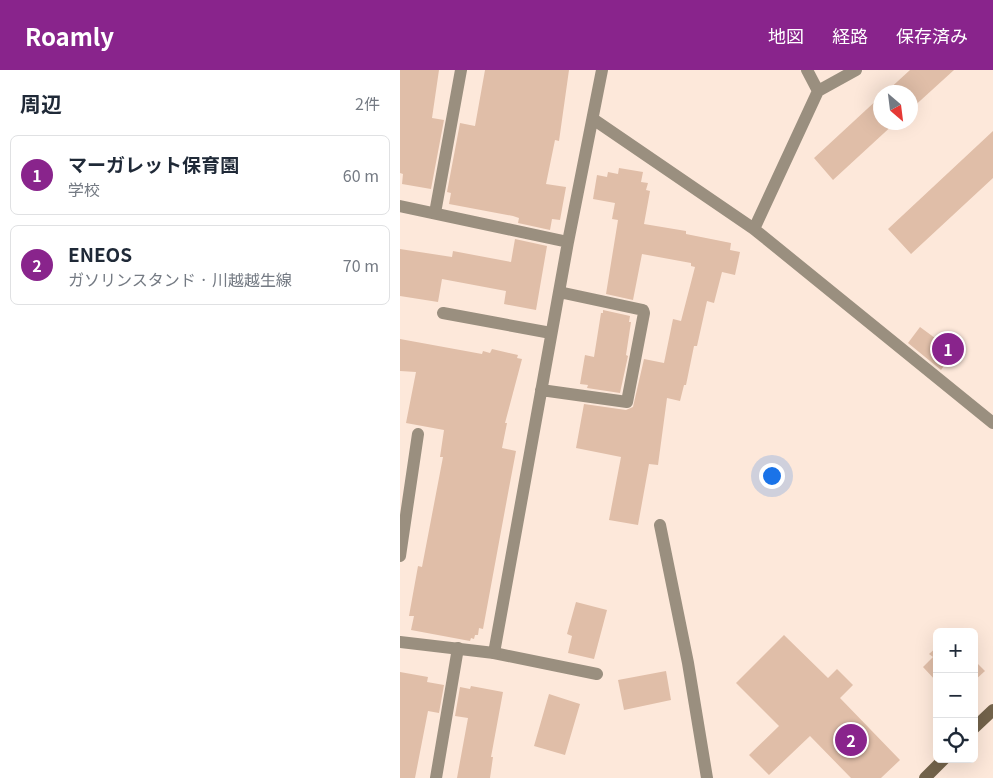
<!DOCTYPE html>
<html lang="ja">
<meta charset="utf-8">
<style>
:root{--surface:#fff;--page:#f6f6f7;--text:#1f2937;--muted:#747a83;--line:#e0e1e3;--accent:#89248c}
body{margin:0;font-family:Georgia,"Noto Sans JP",serif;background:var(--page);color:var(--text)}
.controls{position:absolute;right:15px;bottom:15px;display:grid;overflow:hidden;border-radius:8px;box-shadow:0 5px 20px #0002}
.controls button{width:45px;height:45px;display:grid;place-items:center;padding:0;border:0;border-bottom:1px solid var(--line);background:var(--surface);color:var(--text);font:25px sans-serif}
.compass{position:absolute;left:473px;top:15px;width:45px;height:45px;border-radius:50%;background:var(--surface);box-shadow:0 5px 20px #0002;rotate:152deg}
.you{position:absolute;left:371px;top:405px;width:18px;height:18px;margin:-12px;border:4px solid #fff;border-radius:50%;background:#1a73e8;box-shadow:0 0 0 8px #1a73e833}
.badge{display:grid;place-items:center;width:32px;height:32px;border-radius:50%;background:var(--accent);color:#fff;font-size:16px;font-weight:700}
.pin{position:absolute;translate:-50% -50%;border:2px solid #fff;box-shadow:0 1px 5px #0006}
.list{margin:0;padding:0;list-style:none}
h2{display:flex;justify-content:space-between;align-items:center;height:65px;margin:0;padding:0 20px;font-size:21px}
h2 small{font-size:16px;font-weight:400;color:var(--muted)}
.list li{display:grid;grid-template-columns:32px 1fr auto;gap:15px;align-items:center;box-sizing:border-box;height:80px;margin:0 10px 10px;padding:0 10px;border:1px solid var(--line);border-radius:8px}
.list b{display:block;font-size:19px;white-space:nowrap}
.list p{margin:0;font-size:16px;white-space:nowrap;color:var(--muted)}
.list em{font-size:16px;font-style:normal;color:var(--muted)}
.icon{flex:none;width:28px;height:28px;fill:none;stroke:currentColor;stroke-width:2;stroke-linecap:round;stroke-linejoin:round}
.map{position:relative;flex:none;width:593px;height:708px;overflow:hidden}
header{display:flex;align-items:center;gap:30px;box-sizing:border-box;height:70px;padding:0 25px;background:var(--accent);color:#fff}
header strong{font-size:24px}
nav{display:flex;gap:28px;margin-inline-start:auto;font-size:18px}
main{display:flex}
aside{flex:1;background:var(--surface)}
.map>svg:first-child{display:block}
</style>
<header>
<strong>Roamly</strong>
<nav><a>地図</a><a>経路</a><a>保存済み</a></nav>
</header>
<main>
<aside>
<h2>周辺<small>2件</small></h2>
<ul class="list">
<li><span class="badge">1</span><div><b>マーガレット保育園</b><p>学校</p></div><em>60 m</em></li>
<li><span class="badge">2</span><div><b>ENEOS</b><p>ガソリンスタンド · 川越越生線</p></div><em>70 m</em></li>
</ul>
</aside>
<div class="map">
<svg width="593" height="708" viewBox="0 0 593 708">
<rect width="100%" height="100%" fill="#fde8da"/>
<path fill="#e0bea8" d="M 0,0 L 39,0 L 32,48 L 44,50 L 31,119 L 2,114 L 3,104 L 0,103 Z
M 85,0 L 169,0 L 159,71 L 155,70 L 146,114 L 166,117 L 160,150 L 152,149 L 150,160 L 118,153 L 119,148 L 113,146 L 49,134 L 51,123 L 47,122 L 60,53 L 75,56 Z
M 510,0 L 554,0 L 510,40 L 510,22 L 486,22 Z
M 480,27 L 480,52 L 496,52 L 433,110 L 414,88 Z
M 593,61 L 593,108 L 511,184 L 488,159 Z
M 219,98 L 243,102 L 241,112 L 248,113 L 246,120 L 250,121 L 244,154 L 286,161 L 286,164 L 331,173 L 330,180 L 340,182 L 335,205 L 322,202 L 314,233 L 307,231 L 297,276 L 294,276 L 286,315 L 284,315 L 280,331 L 267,328 L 258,395 L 249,394 L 238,455 L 209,450 L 221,387 L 176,378 L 184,334 L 226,340 L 233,337 L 244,289 L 264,293 L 273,249 L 281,251 L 295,197 L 291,196 L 291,193 L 242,184 L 233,230 L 206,224 L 218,150 L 212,149 L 215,133 L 193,129 L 197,105 L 207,107 L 208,102 L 218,104 Z
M 115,169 L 147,176 L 136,240 L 104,234 L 106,221 L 42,209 L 38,232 L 0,226 L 0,179 L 52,187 L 53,181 L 111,192 Z
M 203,240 L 230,246 L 229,252 L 231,252 L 226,285 L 228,286 L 220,323 L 187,318 L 188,315 L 180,314 L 185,285 L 194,287 L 201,243 L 203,243 Z
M 520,257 L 554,282 L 541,300 L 508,273 Z
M 0,269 L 82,284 L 83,281 L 90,283 L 92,279 L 118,285 L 117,288 L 122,289 L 105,353 L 107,353 L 102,378 L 116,381 L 109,418 L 83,559 L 79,558 L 78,565 L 75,565 L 74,569 L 71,568 L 70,571 L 11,560 L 14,546 L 9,546 L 18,496 L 22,497 L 43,387 L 40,387 L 44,360 L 6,353 L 16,302 L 0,301 Z
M 176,532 L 207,540 L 194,589 L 168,583 L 172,566 L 167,564 Z
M 384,565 L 428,608 L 437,599 L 453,615 L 440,628 L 500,690 L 481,708 L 451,708 L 410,666 L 369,705 L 349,685 L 379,656 L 336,613 Z
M 537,577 L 537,612 L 523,597 L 533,587 L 529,584 Z
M 574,590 L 585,601 L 574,611 Z
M 266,601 L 271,630 L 224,640 L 218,610 Z
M 0,602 L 28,607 L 27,612 L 44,615 L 39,643 L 28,641 L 15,708 L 0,708 Z
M 71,616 L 103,622 L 91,687 L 93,687 L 90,708 L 57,708 L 68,648 L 55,646 L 60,617 L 70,619 Z
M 149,624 L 180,634 L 165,685 L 134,676 Z"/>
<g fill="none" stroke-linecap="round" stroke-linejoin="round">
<path stroke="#9a8f7f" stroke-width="12" d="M 43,243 L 151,263
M 94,583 L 197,604
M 36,708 L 58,578"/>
<path stroke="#9a8f7f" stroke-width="12" d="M 407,0 L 418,21
M 193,49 L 354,159 L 593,353
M 0,136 L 168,172 L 94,583 L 0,572
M 35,143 L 61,0
M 354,159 L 418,21 L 456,0
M 168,172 L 202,0
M 141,320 L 227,332 L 244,243 L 243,240 L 159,222
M 260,455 L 288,593 L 307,708
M 0,486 L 18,364"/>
<path stroke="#73634b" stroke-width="12" d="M 574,658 L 593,640
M 525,708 L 544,689"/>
</g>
</svg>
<div class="controls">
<button>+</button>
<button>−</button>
<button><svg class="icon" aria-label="locate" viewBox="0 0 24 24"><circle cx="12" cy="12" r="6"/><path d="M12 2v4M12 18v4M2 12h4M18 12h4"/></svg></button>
</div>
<svg class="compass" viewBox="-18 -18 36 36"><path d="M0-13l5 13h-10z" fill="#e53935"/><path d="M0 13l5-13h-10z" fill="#747a83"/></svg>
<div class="you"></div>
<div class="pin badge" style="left:548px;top:279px">1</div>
<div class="pin badge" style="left:451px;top:670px">2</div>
</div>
</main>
